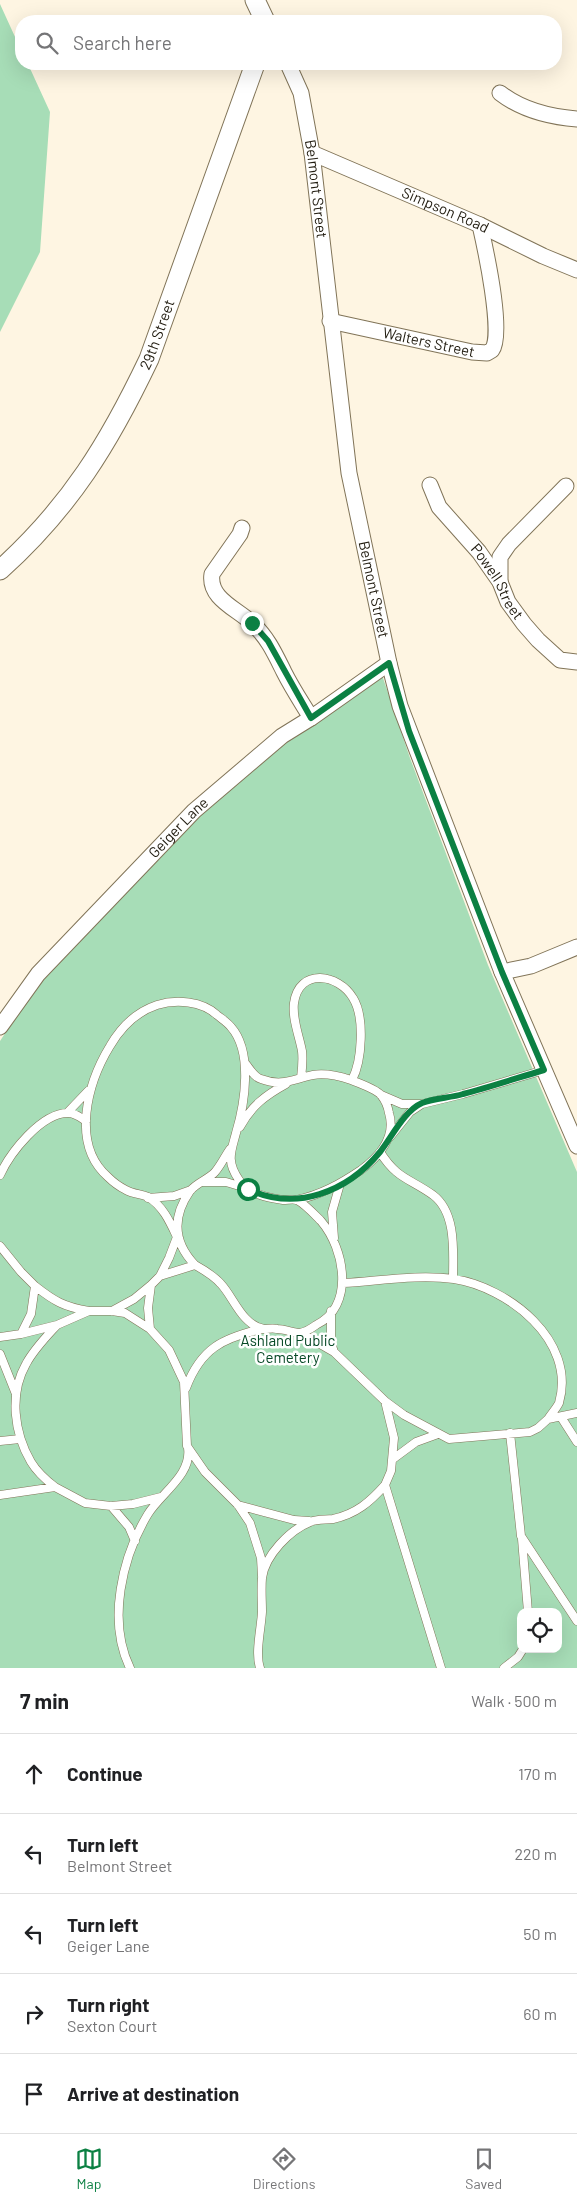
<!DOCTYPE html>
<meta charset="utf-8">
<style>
:root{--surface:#fff;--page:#f2f2f2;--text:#202124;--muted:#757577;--line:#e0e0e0;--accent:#0b8043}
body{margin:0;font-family:Barlow,sans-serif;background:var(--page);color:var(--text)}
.controls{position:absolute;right:15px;bottom:15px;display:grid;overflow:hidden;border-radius:10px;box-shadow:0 5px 20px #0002}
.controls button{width:45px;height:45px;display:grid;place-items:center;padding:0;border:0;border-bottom:1px solid var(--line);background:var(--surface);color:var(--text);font:25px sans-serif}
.stop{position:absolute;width:15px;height:15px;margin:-11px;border:4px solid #0b8043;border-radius:50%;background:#fff}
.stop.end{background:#0b8043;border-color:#fff;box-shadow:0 1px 5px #0008}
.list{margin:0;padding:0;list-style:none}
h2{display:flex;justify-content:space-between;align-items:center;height:65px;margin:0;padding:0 20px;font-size:21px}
h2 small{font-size:16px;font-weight:400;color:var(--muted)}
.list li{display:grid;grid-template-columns:32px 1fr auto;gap:15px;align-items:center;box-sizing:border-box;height:80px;padding:0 20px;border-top:1px solid var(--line)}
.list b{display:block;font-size:19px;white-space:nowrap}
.list p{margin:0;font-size:16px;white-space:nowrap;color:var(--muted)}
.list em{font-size:16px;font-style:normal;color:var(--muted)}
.icon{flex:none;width:28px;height:28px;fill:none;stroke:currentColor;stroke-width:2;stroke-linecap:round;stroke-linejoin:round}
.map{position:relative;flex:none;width:577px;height:1668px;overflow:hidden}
.search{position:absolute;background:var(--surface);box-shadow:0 5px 20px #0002;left:15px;right:15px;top:15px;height:55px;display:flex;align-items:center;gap:12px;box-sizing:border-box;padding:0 18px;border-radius:20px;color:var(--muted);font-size:19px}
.sheet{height:465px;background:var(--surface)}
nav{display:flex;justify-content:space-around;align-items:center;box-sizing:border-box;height:70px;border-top:1px solid var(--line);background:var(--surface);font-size:14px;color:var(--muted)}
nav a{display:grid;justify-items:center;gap:2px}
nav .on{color:var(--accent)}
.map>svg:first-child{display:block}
</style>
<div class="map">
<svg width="577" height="1668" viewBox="0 0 577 1668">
<rect width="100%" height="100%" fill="#fef5e2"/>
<path fill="#a7ddb7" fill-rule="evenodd" d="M 0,4 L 21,50 L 21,64 L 28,64 L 50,112 L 40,252 L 0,332 Z
M 382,675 L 410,758 L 488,965 L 577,1172 L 577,1668 L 0,1668 L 0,1041 L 41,979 L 190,825 L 259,762 L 308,723 ZM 521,1612 L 558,1612 L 558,1649 L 521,1649 Z"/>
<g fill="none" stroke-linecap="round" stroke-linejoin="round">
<g stroke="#817458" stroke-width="9">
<path id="service" d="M 245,1063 C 250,1069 254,1077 261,1079 C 282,1087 293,1079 313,1075 C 325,1073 339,1076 351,1080 C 359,1083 376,1089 381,1095 C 385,1100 388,1107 389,1113 C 396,1136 380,1156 361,1170 C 340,1184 321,1195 296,1200
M 301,1078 C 302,1070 303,1060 302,1051 C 299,1035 292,1019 294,1003 C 299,967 339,974 353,998 C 365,1017 362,1061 352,1080
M 381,1095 L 402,1104 L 422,1104
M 67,1113 L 88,1091
M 240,1127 C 251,1106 266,1095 286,1084
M 390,1137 L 410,1112 L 422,1104 L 463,1094 L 544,1070
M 380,1152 C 397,1179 409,1178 433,1195 C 457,1213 453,1253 453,1279
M 0,1175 C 10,1153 41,1113 68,1113 C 75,1113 80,1117 86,1121
M 204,1182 L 226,1182 L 246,1188
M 148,1198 L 174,1196 L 191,1190
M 334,1238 L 332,1212 L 340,1184
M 0,1246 L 21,1272 L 35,1286 L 31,1314 L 21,1334 L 0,1337
M 195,1265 C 173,1242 172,1217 190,1191 C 196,1183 209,1179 215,1172 C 221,1165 225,1156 230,1149
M 160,1276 L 195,1265 C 204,1270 214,1276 221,1284 C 234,1298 242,1325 264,1329 C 268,1329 273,1328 277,1329 C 285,1329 293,1333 300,1333 C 305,1332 312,1328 316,1325 C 355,1306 345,1249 321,1221 C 315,1215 305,1204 297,1200 C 293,1199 288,1200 283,1200 C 268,1198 248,1194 239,1180 C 226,1161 231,1152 236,1133 C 245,1103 253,1052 231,1027 C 227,1022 222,1019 217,1015 C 202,1001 176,999 157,1005 C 136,1012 121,1027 110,1046 C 88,1082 70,1144 108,1177 C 113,1182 120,1187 126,1190 C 133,1194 141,1194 148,1197 C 163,1206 170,1222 177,1237 L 169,1258 L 160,1276 L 151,1285 L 148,1308 L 150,1329 L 169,1350 L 184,1382 L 187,1446 L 205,1472 L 238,1505 L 250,1523 L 261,1558 L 262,1576
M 343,1283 C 379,1281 418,1274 454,1279 C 507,1287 577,1340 559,1403 C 556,1409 551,1414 548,1419
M 35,1286 C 54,1301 64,1307 89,1311
M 112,1311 L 134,1299 L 151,1285
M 331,1311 L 331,1343 L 334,1352 L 385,1401 L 394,1438 L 391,1471 L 385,1485 L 441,1668
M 301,1333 L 334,1352
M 21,1334 L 57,1325 L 89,1311 L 112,1311 L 125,1313 L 150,1329
M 0,1354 L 16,1394
M 186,1388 C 201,1348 223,1338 262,1329
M 385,1401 L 404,1415 L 449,1439 L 530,1432 L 538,1428 L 548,1419 L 577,1413
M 561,1417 L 577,1442
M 510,1433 L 521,1536 L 577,1621
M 0,1441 L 20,1439
M 393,1459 L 416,1442 L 438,1434
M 55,1487 C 46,1480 37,1472 31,1462 C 14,1433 9,1394 26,1364 C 34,1349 46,1337 57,1325
M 0,1495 L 55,1487 L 85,1503 L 111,1506 L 133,1504 L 161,1497
M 238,1505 L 294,1520 L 309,1521
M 111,1506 L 129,1527 L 135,1541
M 522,1539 L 528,1612
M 130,1668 C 107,1621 122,1557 148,1514 C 161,1493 192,1475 188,1448
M 260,1668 C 255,1653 261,1629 262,1612 C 262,1601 261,1589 262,1578 C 265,1555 290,1530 310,1522 C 317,1519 325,1520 333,1519 C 356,1514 370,1502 385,1485
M 504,1668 L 518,1657 L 523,1649"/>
</g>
<g stroke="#817458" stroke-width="17">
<g id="minor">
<path id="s1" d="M 288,64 L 301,93 L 312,153 L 349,473 L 389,663 L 400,706 L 502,972 L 577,1146"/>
<path d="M 500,93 C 522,110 550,117 577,119"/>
<path id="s2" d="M 312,153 L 480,225 L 543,256 L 577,270"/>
<path id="s3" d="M 330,321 L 472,352 L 487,353 L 492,350 C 504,334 485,247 480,225"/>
<path id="s4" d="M 430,485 L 439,507 L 479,552 L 500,582 L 508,602 L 524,624 L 538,640 L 560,660 L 577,662"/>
<path d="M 242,528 L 240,534 L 212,574 C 208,599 238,609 253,624 C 268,638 275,654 284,672 C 292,688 302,703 311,718"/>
<path d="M 500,582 L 500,557 L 509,544 L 566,486"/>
<path d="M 502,972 L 531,966 L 577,947"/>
<path id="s5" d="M 0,1027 L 38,974 L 194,811 L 282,736 L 311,718 L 389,663"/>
</g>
</g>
<g stroke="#817458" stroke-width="21">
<g id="tertiary">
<path d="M 255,0 L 265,21"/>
<path id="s6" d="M 0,570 C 70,507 109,443 149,359 L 255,64"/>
</g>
</g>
<use href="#service" stroke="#fff" stroke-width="8"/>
<use href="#minor" stroke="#fff" stroke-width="15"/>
<use href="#tertiary" stroke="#fff" stroke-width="19"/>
</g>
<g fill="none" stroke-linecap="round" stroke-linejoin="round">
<path stroke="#0b8043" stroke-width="6" d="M 248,1189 C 296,1212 347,1192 380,1152 C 392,1137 404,1111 422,1103 C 435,1098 450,1098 463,1094 C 490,1087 517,1078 544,1070 L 502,972 L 409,731 L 389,663 L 311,718 L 268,641 L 252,623"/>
</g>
<g text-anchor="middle" stroke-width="5" stroke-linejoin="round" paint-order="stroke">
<g font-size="15" fill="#201b0f" stroke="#fff">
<text dy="5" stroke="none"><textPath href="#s1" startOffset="129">Belmont Street</textPath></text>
<text dy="5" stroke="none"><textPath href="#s2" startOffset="145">Simpson Road</textPath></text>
<text dy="5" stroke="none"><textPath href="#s6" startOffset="286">29th Street</textPath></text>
<text dy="5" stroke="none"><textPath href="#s3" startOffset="101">Walters Street</textPath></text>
<text dy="5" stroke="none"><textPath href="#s4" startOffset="119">Powell Street</textPath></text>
<text dy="5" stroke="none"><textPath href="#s1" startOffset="534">Belmont Street</textPath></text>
<text dy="5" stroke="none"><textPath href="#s5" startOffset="268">Geiger Lane</textPath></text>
</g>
<g font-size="15" fill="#054825" stroke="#fff">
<text x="288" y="1346">Ashland Public<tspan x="288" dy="17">Cemetery</tspan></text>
</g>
</g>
</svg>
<div class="controls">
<button><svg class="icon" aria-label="locate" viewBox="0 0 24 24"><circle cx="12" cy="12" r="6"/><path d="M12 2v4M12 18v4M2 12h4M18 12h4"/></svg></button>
</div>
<div class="stop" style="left:248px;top:1189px"></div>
<div class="stop end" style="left:252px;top:623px"></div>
<div class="search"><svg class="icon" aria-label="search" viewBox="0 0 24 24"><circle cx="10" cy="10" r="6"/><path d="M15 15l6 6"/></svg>Search here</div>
</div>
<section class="sheet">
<h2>7 min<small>Walk · 500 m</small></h2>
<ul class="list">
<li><svg class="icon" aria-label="ahead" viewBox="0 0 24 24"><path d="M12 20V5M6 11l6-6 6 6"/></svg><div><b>Continue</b></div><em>170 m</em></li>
<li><svg class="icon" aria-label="left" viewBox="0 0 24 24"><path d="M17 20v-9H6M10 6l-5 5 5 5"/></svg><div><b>Turn left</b><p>Belmont Street</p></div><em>220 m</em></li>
<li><svg class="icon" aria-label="left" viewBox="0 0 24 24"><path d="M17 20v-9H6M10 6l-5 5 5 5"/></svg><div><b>Turn left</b><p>Geiger Lane</p></div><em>50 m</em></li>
<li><svg class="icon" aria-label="right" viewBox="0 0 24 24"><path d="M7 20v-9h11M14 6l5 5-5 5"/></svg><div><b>Turn right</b><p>Sexton Court</p></div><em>60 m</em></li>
<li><svg class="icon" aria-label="arrive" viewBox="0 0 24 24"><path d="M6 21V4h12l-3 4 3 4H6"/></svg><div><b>Arrive at destination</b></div></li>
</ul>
</section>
<nav>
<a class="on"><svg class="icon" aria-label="map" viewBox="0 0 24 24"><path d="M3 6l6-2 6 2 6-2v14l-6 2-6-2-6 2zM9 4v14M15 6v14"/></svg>Map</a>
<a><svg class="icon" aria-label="directions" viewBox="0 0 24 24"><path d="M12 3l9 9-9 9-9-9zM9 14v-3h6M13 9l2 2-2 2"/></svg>Directions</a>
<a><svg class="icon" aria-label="saved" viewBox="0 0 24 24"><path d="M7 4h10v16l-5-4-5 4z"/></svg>Saved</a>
</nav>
